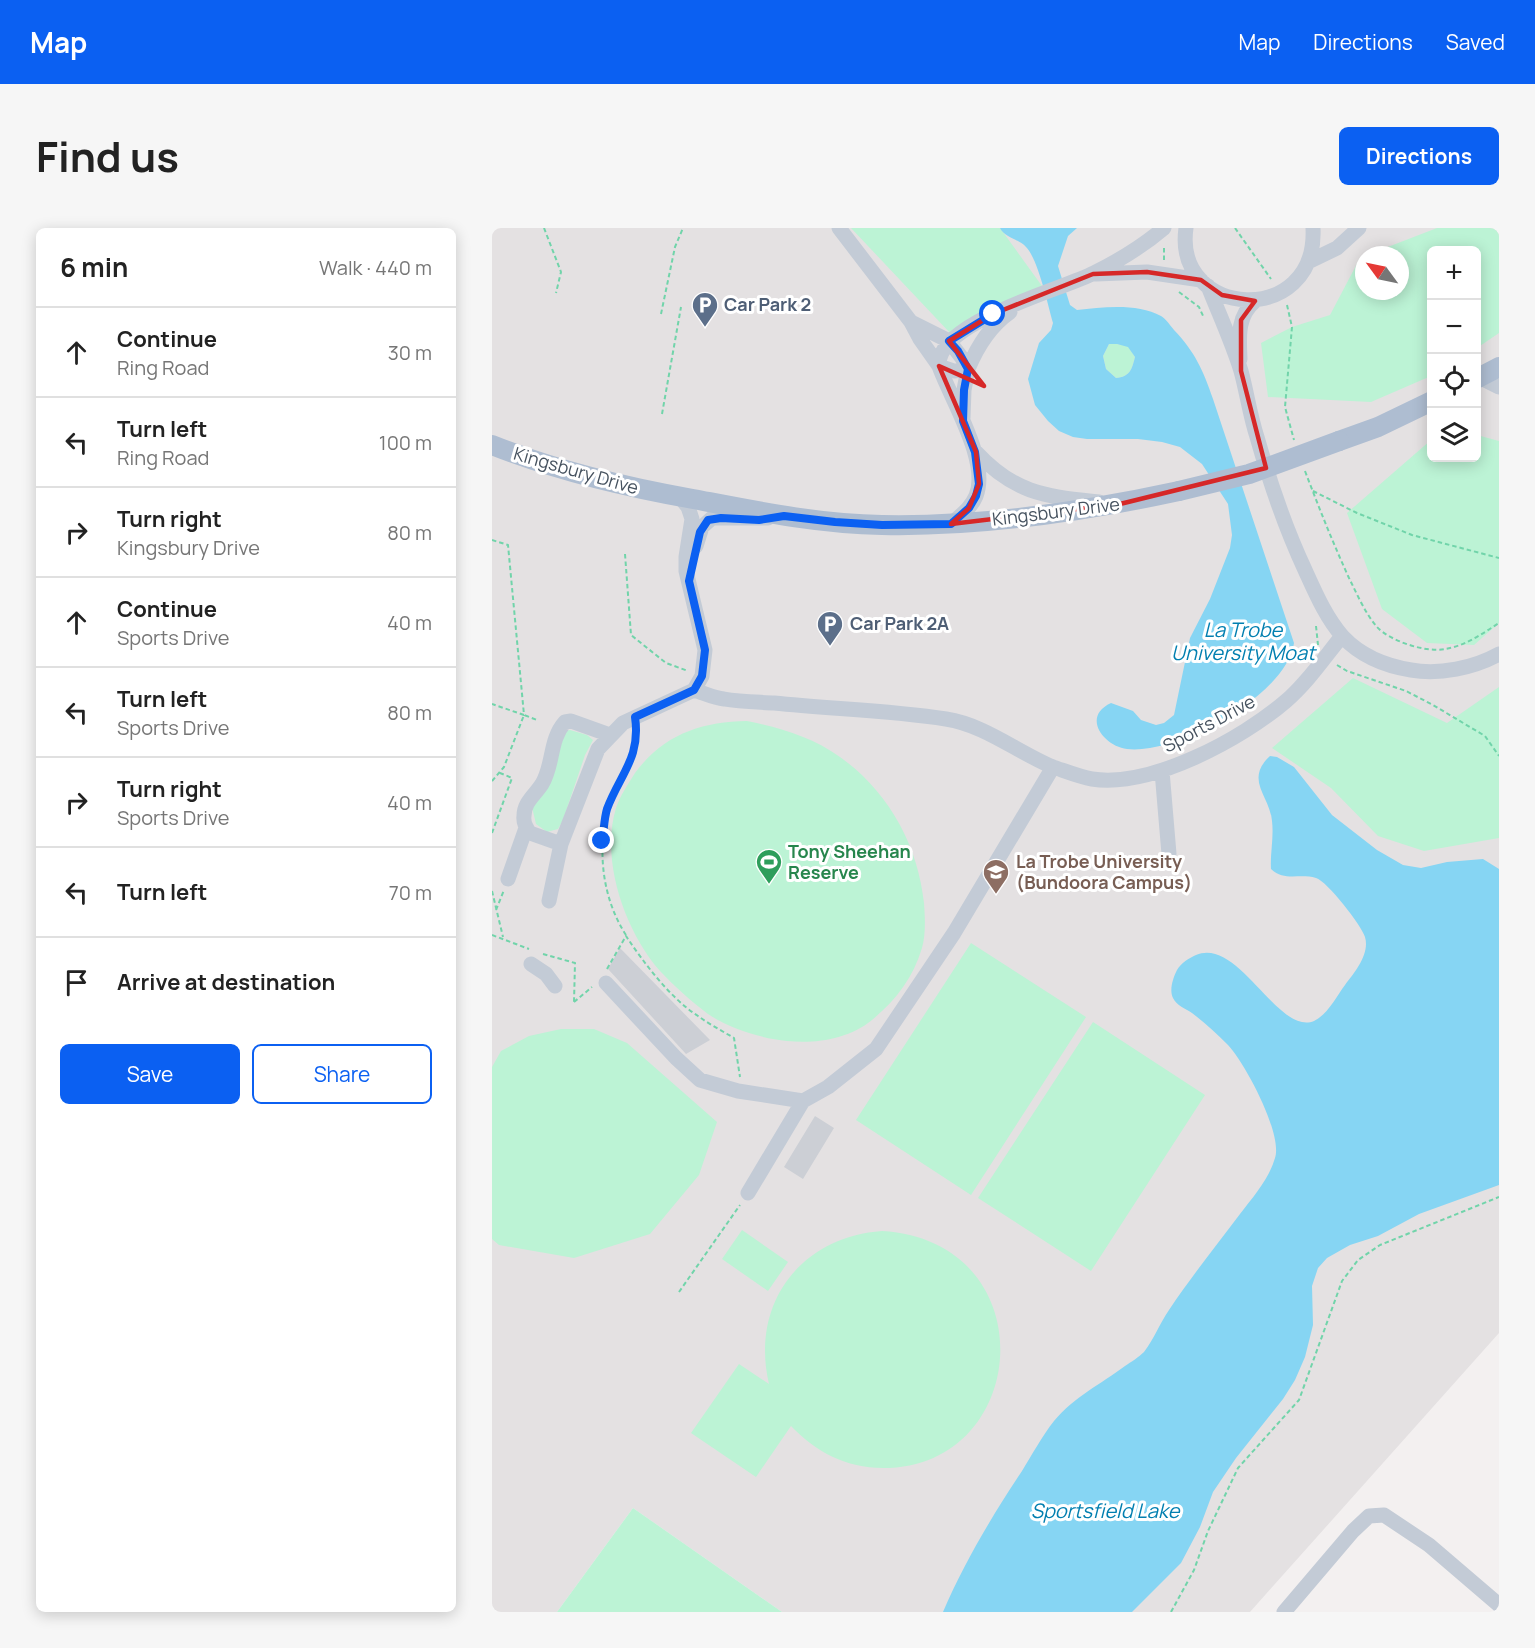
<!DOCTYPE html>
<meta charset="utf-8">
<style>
:root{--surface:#fff;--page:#f6f6f6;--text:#222;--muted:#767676;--line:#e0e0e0;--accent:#0b60f2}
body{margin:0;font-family:Manrope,sans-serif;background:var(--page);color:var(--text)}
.controls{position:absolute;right:18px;top:18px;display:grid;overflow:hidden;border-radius:9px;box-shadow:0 3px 15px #0003}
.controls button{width:54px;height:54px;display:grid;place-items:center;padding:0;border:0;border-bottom:2px solid var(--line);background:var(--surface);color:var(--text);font:30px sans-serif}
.compass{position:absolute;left:863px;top:18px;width:54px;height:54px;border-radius:50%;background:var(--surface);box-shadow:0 3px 15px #0003;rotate:303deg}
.stop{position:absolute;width:18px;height:18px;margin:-14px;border:4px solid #0b60f2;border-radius:50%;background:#fff}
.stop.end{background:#0b60f2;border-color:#fff;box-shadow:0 2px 6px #0008}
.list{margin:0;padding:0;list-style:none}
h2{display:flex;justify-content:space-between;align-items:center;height:78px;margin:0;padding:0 24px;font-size:26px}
h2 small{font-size:20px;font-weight:400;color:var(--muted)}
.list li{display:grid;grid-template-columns:39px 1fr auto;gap:18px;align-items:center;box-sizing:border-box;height:90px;padding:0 24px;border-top:2px solid var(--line)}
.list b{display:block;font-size:22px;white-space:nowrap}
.list p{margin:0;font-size:20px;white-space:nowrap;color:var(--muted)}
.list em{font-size:20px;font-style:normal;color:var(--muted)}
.actions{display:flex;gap:12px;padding:18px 24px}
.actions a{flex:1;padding:14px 0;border:2px solid var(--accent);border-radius:9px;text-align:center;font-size:21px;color:var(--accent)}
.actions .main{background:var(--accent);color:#fff}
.icon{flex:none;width:33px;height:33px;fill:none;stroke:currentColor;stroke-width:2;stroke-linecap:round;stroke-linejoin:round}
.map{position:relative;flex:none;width:1007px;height:1384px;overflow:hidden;border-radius:9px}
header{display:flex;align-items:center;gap:36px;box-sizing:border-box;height:84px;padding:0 30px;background:var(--accent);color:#fff}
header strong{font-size:28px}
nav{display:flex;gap:33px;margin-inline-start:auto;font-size:21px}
.intro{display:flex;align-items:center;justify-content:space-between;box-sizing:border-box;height:144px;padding:0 36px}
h1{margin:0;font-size:42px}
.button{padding:15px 27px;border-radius:9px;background:var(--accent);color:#fff;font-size:21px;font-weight:700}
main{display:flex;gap:36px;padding:0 36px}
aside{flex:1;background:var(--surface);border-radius:9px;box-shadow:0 3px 15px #0003}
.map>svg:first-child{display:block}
</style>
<header>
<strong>Map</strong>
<nav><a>Map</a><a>Directions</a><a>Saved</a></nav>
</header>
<div class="intro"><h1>Find us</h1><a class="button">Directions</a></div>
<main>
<aside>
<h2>6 min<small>Walk · 440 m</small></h2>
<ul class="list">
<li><svg class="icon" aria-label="ahead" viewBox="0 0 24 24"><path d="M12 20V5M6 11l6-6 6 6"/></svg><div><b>Continue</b><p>Ring Road</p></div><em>30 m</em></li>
<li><svg class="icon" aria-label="left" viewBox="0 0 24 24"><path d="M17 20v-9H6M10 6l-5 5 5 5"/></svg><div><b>Turn left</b><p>Ring Road</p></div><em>100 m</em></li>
<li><svg class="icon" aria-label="right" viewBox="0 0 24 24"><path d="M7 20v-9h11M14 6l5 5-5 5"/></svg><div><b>Turn right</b><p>Kingsbury Drive</p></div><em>80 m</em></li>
<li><svg class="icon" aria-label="ahead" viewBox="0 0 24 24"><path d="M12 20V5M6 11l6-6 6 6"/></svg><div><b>Continue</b><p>Sports Drive</p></div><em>40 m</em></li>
<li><svg class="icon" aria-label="left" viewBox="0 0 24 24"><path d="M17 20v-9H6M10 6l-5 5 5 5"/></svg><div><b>Turn left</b><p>Sports Drive</p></div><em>80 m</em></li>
<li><svg class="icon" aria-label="right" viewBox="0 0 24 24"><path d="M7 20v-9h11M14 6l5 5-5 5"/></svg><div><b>Turn right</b><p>Sports Drive</p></div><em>40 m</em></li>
<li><svg class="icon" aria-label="left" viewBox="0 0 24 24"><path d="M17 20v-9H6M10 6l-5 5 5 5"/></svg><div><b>Turn left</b></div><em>70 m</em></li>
<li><svg class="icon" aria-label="arrive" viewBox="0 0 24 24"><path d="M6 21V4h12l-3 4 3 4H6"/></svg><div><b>Arrive at destination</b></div></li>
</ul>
<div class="actions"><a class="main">Save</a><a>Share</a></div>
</aside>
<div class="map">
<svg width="1007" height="1384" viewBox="0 0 1007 1384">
<rect width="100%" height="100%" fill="#f3f0f0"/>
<path fill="#e4e1e2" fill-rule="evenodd" d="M 0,0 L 1007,0 L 1007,1105 L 758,1384 L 290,1384 L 141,1280 L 65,1384 L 0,1384 ZM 940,22 L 984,22 L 984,230 L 940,230 ZM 872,27 L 908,27 L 908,63 L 872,63 Z"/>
<path fill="#bcf3d5" d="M 359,0 L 508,0 L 550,58 L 459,106 Z
M 945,0 L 1007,0 L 1007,105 L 985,120 L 984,22 L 940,22 L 939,148 L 879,174 L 776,169 L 769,115 L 800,99 L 838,87 L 868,30 L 872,28 L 872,63 L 908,63 L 908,27 L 875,27 Z
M 617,116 L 625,116 L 636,118 L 643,129 C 640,141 638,149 624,150 L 614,141 L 611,128 Z
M 985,207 L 1007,213 L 1007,395 L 982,417 L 935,415 L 890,381 L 855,285 L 939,212 L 940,230 L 984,230 Z
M 861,450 L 955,495 L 1007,459 L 1007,610 L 932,623 L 886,608 L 839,560 L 780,520 Z
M 255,493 C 288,500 320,509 348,529 C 396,563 426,617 432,675 C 433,689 434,706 430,720 C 421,750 404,772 380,792 C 357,811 324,816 295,813 C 268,810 238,801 216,786 C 199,773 182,758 168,743 C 133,703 108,632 124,580 C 128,568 136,556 143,545 C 172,506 209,494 255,493 Z
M 78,502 L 95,507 L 101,512 L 93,527 L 71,592 L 66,601 L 55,604 L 44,596 L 40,579 L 73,503 Z
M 479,715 L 594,789 L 479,967 L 364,892 Z
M 601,794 L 713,867 L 599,1043 L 486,970 Z
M 69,801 L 102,801 L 135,815 L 225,894 L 207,947 L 158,1006 L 82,1030 L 7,1017 L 0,1011 L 0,839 L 9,823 L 37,808 Z
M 250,1002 L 296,1034 L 276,1063 L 230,1031 Z
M 390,1003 C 555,1013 540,1240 391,1240 C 354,1240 324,1224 299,1198 L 264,1249 L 199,1205 L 247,1136 L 277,1156 C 258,1075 309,1009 390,1003 Z
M 141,1280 L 290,1384 L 65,1384 Z"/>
<path fill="#86d5f3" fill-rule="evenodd" d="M 508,0 L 585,0 L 576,8 L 566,38 L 578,77 L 585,82 C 611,79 646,75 669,88 C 674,91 678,97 682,102 C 703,124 711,142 721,171 L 802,415 C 795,467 685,527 635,521 C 612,518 589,489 619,475 L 641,483 L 649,492 L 664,497 L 672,495 L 682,487 L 698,410 L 718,371 L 738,320 L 740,307 L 736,276 L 710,236 L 688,219 L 670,214 L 646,211 L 595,211 L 581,209 L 567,203 L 556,193 L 543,177 L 536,151 L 547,115 L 559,102 L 561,95 C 556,77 546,31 534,19 C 527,11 513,10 508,0 ZM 617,116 L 625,116 L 636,119 L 643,129 C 640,141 638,149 624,150 L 614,141 L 611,128 Z
M 778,528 L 785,529 L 802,539 L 840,587 L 885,622 L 911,637 L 929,640 L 955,634 L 991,631 L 1007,641 L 1007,957 L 927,986 L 886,1008 L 858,1017 L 835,1030 L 826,1040 L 820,1058 L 821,1097 L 813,1129 L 803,1152 L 791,1171 L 744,1230 L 721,1264 L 708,1299 L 689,1335 L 640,1384 L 451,1384 C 472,1335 500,1288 530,1243 C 540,1227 550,1208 562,1193 C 582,1169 609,1156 633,1138 C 639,1134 647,1129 652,1124 C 662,1111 668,1095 677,1082 C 699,1049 724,1018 748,986 C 761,969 777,951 783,930 C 791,906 753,835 736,817 C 725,806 712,794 700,785 C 693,780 685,778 681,770 C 677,762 681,750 685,742 C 689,735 697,730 704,727 C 747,709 786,808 822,793 C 836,786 844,769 853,757 C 863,744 878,726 873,709 C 870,698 835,653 824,650 C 807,645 793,654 779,641 C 778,626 782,609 780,593 C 778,568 752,552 778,528 Z"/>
<path fill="#cccfd5" d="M 128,720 L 218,812 L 194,826 L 116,741 Z
M 323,888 L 342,900 L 311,951 L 292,939 Z"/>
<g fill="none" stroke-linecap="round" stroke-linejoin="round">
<path stroke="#71d4aa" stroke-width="2" stroke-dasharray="4.5 3" stroke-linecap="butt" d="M 52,0 L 69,44 L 64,65
M 743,0 L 779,51
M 672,32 L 672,17
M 687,64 L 707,79 L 712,90
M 795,77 L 800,99 L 793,179 L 802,212
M 169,86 L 183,19 L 191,0
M 170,186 L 189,79
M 813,243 C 827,280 841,315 857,350 C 865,366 873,385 885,399 C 898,413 934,425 953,421 C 973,418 990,406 1007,395
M 821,263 L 865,285 L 920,307 L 1007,330
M 0,312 L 16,317 L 32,487 L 0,476
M 133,326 L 139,407 L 174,435 L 196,443
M 824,398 L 826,417
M 845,437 L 855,443 L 914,463 L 941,477 L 993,508 L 1007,528
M 0,553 L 12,539 L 32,487 L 45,492
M 0,605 L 20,550 L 8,545
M 0,663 L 11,709
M 4,682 L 12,662
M 0,707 L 37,721
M 134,707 C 106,664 103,604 125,558 C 134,540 146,524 145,503
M 51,726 L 83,735 L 82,774
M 115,741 L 134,708 C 152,735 178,770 206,788 C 217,796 230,803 242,810 L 248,849
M 82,774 L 100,759
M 187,1064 L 248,977
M 679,1384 L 702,1342 L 716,1303 L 746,1240 L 807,1172 L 850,1053 L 866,1032 L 888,1017 L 1007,969"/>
<path stroke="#c3cbd6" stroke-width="15" d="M 347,0 L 419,94 L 428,111 L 447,138
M 694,0 C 681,91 826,100 821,0
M 816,34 L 845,20 L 867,0
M 604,46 L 655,44 L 709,52
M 716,58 C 727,86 740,114 749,143 C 755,165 758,188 765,209 C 778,255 793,299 813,342 C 823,364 834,390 851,409 C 869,428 894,438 919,442 C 947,447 982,440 1007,426
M 419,94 L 457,113 L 470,130 L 476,141 L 472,162 L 471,190
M 748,131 C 747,109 745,88 763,73
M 447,138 L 462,143 L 476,141 C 485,119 498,98 518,84
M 987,149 L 1007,159
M 484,224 C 523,266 553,268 607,274
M 459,296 C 469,287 479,280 484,268 C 498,233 459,172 447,138 C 444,94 569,62 602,45 C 626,33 651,18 672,0
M 204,318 L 210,299 L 220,290 L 276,290
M 202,462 C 212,465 222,470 232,471 C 248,474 266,474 282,475 C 339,481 397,482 454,491 C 493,497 525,524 561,539 C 573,543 588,549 600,551 C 659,560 750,511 794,473 C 816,454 832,430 850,408
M 670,543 L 677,626
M 69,616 L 38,605 C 34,600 31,595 32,588 C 32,574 43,567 50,556 C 62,536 57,512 73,494 L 79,493 L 118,507
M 16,651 L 34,600
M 57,673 L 69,616 L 106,521 L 131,495 L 202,462 L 210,448 L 213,422 L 194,343 L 194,329 L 200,291 L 196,279 L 188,269
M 39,736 L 54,746 L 63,758
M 114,755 L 184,830 L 208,852 L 246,863 L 311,873
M 256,965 L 311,873 L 336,859 L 384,821 L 462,705 L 561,539
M 792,1384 L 861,1303 L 877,1288 L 892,1287 L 937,1317 L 1007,1377"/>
<path stroke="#aebdd1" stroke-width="20" d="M 984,151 L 1007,139
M 847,213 L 886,199 L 940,173
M 0,217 C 65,243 133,259 201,271 C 264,283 326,296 390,297 C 490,299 590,284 687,263"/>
<path stroke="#aebdd1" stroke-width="20" d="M 687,263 L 757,246 L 847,213"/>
</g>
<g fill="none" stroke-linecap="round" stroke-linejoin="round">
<path stroke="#0b60f2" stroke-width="8" d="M 110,613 C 112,603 112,591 115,581 C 128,546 149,530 143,489 L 202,462 L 210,448 L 213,422 L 197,353 L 208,304 L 216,292 L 229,290 L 267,292 L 292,288 L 343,294 L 390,297 L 459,296 L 477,280 L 484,268 L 487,256 L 483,224 L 471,193 L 472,162 L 476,141 L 466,123 L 457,113 L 501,86"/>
</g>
<path fill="none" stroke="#d62828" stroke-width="4.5" stroke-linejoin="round" d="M 655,44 L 709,52 L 730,67 L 763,73 L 749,92 L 749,143 L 774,240 L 628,276 L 459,296 L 477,280 L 487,256 L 484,224 L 447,138 L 492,158 L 457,113 L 501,86 L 601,46 Z"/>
<defs>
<g id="parking-pin" transform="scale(1.35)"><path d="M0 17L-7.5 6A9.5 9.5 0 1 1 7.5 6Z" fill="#5c6f8a" stroke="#fff"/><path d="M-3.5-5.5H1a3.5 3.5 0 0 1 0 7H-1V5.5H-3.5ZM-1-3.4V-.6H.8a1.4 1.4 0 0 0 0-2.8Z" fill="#fff"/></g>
<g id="stadium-pin" transform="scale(1.35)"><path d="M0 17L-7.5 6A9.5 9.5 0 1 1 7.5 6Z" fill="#2e9e5b" stroke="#fff"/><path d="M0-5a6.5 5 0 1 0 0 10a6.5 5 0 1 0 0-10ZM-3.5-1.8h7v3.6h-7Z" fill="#fff"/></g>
<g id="university-pin" transform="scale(1.35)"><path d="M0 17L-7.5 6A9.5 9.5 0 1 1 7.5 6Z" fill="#8d6e63" stroke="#fff"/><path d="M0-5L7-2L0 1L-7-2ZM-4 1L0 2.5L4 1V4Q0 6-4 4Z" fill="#fff"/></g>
</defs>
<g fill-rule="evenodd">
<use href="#parking-pin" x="213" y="77"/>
<use href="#parking-pin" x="338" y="396"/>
<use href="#stadium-pin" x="277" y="634"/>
<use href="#university-pin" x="504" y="644"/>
</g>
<g text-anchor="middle" stroke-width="6" stroke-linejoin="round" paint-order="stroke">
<g font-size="18" font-weight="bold" fill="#4e5e75" stroke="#fff" text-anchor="start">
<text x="232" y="83">Car Park 2</text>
<text x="358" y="402">Car Park 2A</text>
</g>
<g font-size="18" fill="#46525f" stroke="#fff">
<text transform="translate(84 243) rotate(16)" y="6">Kingsbury Drive</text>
<text transform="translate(564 284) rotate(-7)" y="6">Kingsbury Drive</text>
<text transform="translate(717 496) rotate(-28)" y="6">Sports Drive</text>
</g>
<g font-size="18" font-weight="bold" fill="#27864d" stroke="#fff" text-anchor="start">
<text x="296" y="630">Tony Sheehan<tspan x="296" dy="21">Reserve</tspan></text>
</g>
<g font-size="18" font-weight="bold" fill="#785e54" stroke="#fff" text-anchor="start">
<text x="524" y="640">La Trobe University<tspan x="524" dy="21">(Bundoora Campus)</tspan></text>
</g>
<g font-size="20" font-style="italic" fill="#027fb0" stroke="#fff">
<text x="751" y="409">La Trobe<tspan x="751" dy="23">University Moat</tspan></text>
<text x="613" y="1290">Sportsfield Lake</text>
</g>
</g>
</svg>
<div class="controls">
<button>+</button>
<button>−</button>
<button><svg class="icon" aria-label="locate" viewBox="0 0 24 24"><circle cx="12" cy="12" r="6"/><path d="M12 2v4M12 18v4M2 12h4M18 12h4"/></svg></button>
<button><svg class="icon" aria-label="layers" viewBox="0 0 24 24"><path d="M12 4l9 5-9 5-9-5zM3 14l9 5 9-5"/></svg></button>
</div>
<svg class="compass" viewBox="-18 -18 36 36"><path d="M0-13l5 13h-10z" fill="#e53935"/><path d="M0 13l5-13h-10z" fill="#767676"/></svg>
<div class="stop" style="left:501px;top:86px"></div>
<div class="stop end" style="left:110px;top:613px"></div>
</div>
</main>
